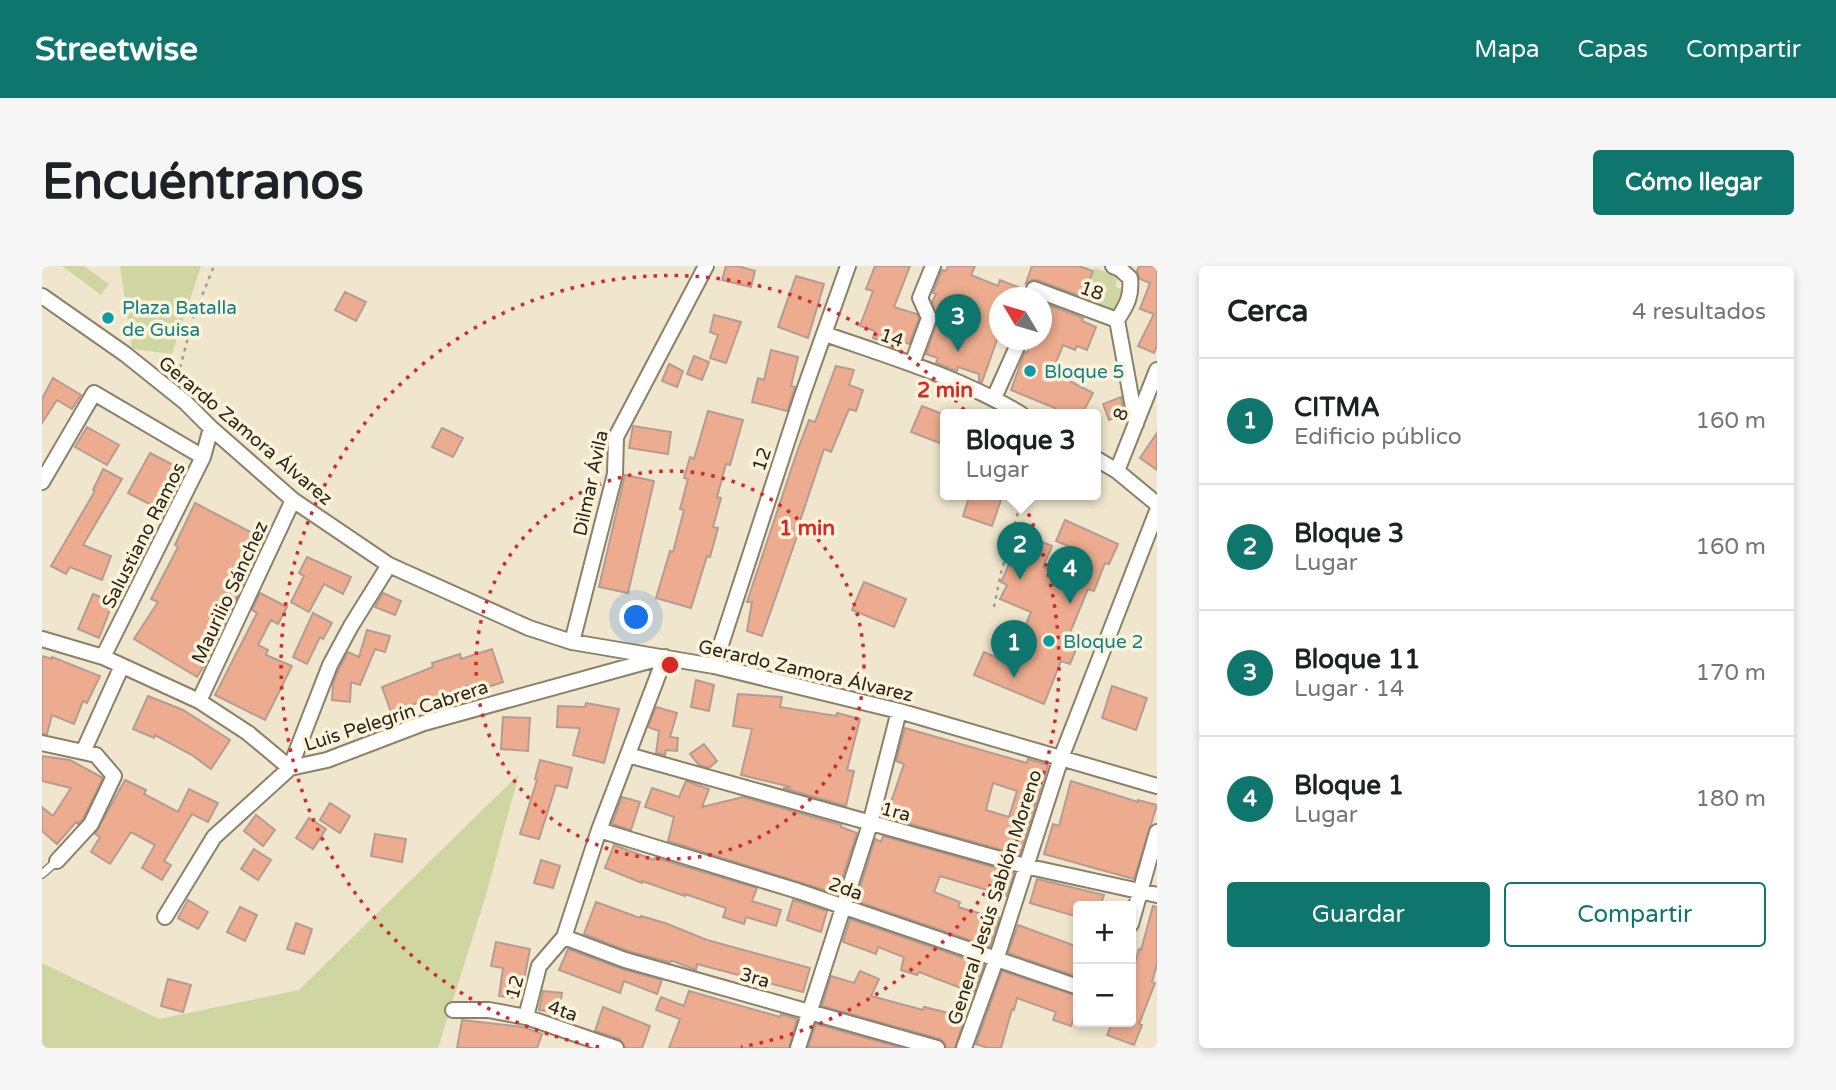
<!DOCTYPE html>
<html lang="es">
<meta charset="utf-8">
<style>
:root{--surface:#fff;--page:#f6f6f6;--text:#202124;--muted:#757577;--line:#e0e0e0;--accent:#0f766e}
body{margin:0;font-family:"Varela Round",sans-serif;background:var(--page);color:var(--text)}
.controls{position:absolute;right:21px;bottom:21px;display:grid;overflow:hidden;border-radius:7px;box-shadow:0 4px 10px #0003}
.controls button{width:63px;height:63px;display:grid;place-items:center;padding:0;border:0;border-bottom:2px solid var(--line);background:var(--surface);color:var(--text);font:35px sans-serif}
.compass{position:absolute;left:947px;top:21px;width:63px;height:63px;border-radius:50%;background:var(--surface);box-shadow:0 4px 10px #0003;rotate:308deg}
.you{position:absolute;left:595px;top:352px;width:24px;height:24px;margin:-18px;border:5px solid #fff;border-radius:50%;background:#1a73e8;box-shadow:0 0 0 10px #1a73e833}
.badge{display:grid;place-items:center;width:46px;height:46px;border-radius:50%;background:var(--accent);color:#fff;font-size:23px;font-weight:700}
.pin{position:absolute;translate:-50% -58px;filter:drop-shadow(0 2px 4px #0008)}
.pin::after{content:'';position:absolute;top:37px;width:24px;height:21px;background:inherit;clip-path:polygon(0 0,100% 0,50% 100%)}
.popup{position:absolute;left:898px;top:143px;width:161px;height:91px;box-sizing:border-box;display:grid;place-content:center;border-radius:7px;background:var(--surface);filter:drop-shadow(0 2px 5px #0005);font-size:23px;white-space:nowrap;color:var(--muted)}
.popup b{font-size:26px;color:var(--text)}
.popup::after{content:'';position:absolute;left:50%;top:100%;margin-left:-14px;border:14px solid transparent;border-top-color:var(--surface)}
.list{margin:0;padding:0;list-style:none}
h2{display:flex;justify-content:space-between;align-items:center;height:91px;margin:0;padding:0 28px;font-size:30px}
h2 small{font-size:23px;font-weight:400;color:var(--muted)}
.list li{display:grid;grid-template-columns:46px 1fr auto;gap:21px;align-items:center;box-sizing:border-box;height:126px;padding:0 28px;border-top:2px solid var(--line)}
.list b{display:block;font-size:26px;white-space:nowrap}
.list p{margin:0;font-size:23px;white-space:nowrap;color:var(--muted)}
.list em{font-size:23px;font-style:normal;color:var(--muted)}
.actions{display:flex;gap:14px;padding:21px 28px}
.actions a{flex:1;padding:16px 0;border:2px solid var(--accent);border-radius:7px;text-align:center;font-size:24px;color:var(--accent)}
.actions .main{background:var(--accent);color:#fff}
.map{position:relative;flex:none;width:1115px;height:782px;overflow:hidden;border-radius:7px}
header{display:flex;align-items:center;gap:42px;box-sizing:border-box;height:98px;padding:0 35px;background:var(--accent);color:#fff}
header strong{font-size:33px}
nav{display:flex;gap:38px;margin-inline-start:auto;font-size:24px}
.intro{display:flex;align-items:center;justify-content:space-between;box-sizing:border-box;height:168px;padding:0 42px}
h1{margin:0;font-size:49px}
.button{padding:18px 32px;border-radius:7px;background:var(--accent);color:#fff;font-size:24px;font-weight:700}
main{display:flex;gap:42px;padding:0 42px}
aside{flex:1;background:var(--surface);border-radius:7px;box-shadow:0 4px 10px #0003}
.map>svg:first-child{display:block}
</style>
<header>
<strong>Streetwise</strong>
<nav><a>Mapa</a><a>Capas</a><a>Compartir</a></nav>
</header>
<div class="intro"><h1>Encuéntranos</h1><a class="button">Cómo llegar</a></div>
<main>
<div class="map">
<svg width="1115" height="782" viewBox="0 0 1115 782">
<rect width="100%" height="100%" fill="#f0e6ce"/>
<path fill="#d0d6a1" d="M 20,0 L 42,0 L 67,18 L 59,29 Z
M 78,0 L 159,0 L 130,88 L 90,83 Z
M 1053,2 L 1075,10 L 1074,21 L 1084,24 L 1075,48 L 1042,34 Z
M 477,508 L 444,629 L 396,782 L 0,782 L 0,697 L 117,753 L 257,724 Z"/>
<path fill="#edac8f" stroke="#b59c92" stroke-width="2" fill-rule="evenodd" d="M 684,0 L 696,0 L 713,5 L 709,21 L 680,14 Z
M 833,0 L 868,0 L 852,41 L 875,48 L 877,52 L 867,78 L 856,74 L 854,80 L 831,72 L 833,65 L 818,60 L 831,25 L 824,23 Z
M 906,0 L 933,0 L 929,9 L 956,20 L 958,14 L 983,24 L 988,32 L 957,32 L 957,68 L 940,116 L 937,115 L 937,108 L 916,101 L 915,105 L 894,97 L 896,92 L 884,88 L 896,54 L 890,36 L 894,28 L 891,27 L 900,4 L 904,5 Z
M 990,0 L 1037,0 L 1051,5 L 1041,31 L 995,14 L 990,14 L 984,17 Z
M 1097,0 L 1115,0 L 1115,80 L 1112,87 L 1096,80 L 1112,48 L 1098,43 L 1108,17 L 1098,13 L 1095,5 Z
M 754,10 L 782,18 L 766,72 L 736,61 Z
M 303,26 L 324,36 L 314,55 L 293,44 Z
M 1004,38 L 1041,52 L 1040,55 L 1054,61 L 1045,84 L 1035,80 L 1033,84 L 1021,79 L 1010,106 L 1051,127 L 1040,148 L 1010,148 L 1013,142 L 969,124 L 983,86 L 985,87 L 991,74 L 999,74 L 999,48 Z
M 672,49 L 699,56 L 684,97 L 668,92 L 676,69 L 668,66 Z
M 729,84 L 756,91 L 749,120 L 753,121 L 745,145 L 710,136 L 716,112 L 722,114 Z
M 652,90 L 667,96 L 660,114 L 645,108 Z
M 627,98 L 641,105 L 635,121 L 620,115 Z
M 794,100 L 812,104 L 807,119 L 821,124 L 814,145 L 807,143 L 789,186 L 782,183 L 758,255 L 760,256 L 720,370 L 705,365 L 710,336 L 705,336 L 756,183 L 767,154 L 773,156 Z
M 11,112 L 39,129 L 30,143 L 15,134 L 0,157 L 0,133 Z
M 1079,131 L 1082,148 L 1067,154 L 1061,138 Z
M 880,140 L 903,149 L 903,179 L 869,166 Z
M 666,145 L 701,154 L 688,199 L 684,198 L 675,231 L 679,232 L 671,261 L 676,262 L 668,291 L 665,290 L 649,342 L 614,332 L 628,285 L 631,286 L 642,244 L 638,243 L 646,213 L 642,212 L 648,191 L 652,193 Z
M 591,160 L 629,166 L 626,188 L 587,182 Z
M 45,161 L 77,179 L 65,199 L 33,181 Z
M 400,162 L 421,172 L 411,191 L 390,181 Z
M 1115,167 L 1115,204 L 1098,192 Z
M 108,187 L 137,202 L 117,243 L 86,227 Z
M 61,203 L 80,213 L 41,279 L 69,290 L 60,314 L 28,301 L 24,308 L 9,300 L 53,225 L 51,224 Z
M 583,209 L 612,215 L 586,327 L 557,321 Z
M 928,228 L 961,228 L 950,260 L 921,250 Z
M 153,237 L 220,272 L 206,297 L 198,317 L 201,318 L 165,395 L 155,411 L 92,373 L 116,336 L 109,333 L 136,281 L 133,279 Z
M 1023,254 L 1076,278 L 1067,298 L 1063,297 L 1052,325 L 1046,323 L 1027,369 L 1038,374 L 1028,398 L 1019,395 L 1002,438 L 932,409 L 942,386 L 968,397 L 989,346 L 958,333 L 965,319 L 959,316 L 969,294 L 974,296 L 984,269 L 1010,280 L 1001,301 L 1027,313 L 1038,285 L 1014,275 Z
M 265,291 L 309,311 L 301,328 L 282,318 L 267,346 L 249,336 L 262,310 L 257,307 Z
M 822,316 L 864,333 L 852,361 L 810,344 Z
M 218,327 L 245,341 L 236,358 L 229,354 L 216,379 L 226,384 L 224,389 L 250,400 L 223,454 L 173,429 L 215,347 L 210,344 Z
M 341,327 L 359,335 L 353,349 L 333,341 Z
M 51,328 L 71,336 L 57,372 L 36,363 Z
M 271,347 L 290,357 L 281,373 L 278,371 L 265,398 L 251,391 Z
M 325,364 L 348,370 L 343,386 L 333,383 L 318,419 L 309,416 L 308,436 L 290,434 L 291,418 L 297,403 L 306,386 L 317,391 Z
M 450,383 L 461,416 L 440,423 L 437,416 L 349,446 L 340,421 L 391,401 L 390,397 L 418,388 L 419,393 Z
M 0,390 L 10,393 L 10,391 L 58,410 L 45,437 L 41,435 L 32,458 L 10,449 L 5,468 L 0,468 Z
M 654,414 L 672,419 L 667,445 L 649,441 Z
M 1070,420 L 1105,432 L 1094,464 L 1060,452 Z
M 696,428 L 740,431 L 738,441 L 794,450 L 795,447 L 818,453 L 805,504 L 812,505 L 804,540 L 741,522 L 749,521 L 699,509 L 710,463 L 691,460 Z
M 106,430 L 141,444 L 188,474 L 169,503 L 150,489 L 113,469 L 112,472 L 91,463 Z
M 544,437 L 577,443 L 562,497 L 531,489 L 538,462 L 515,461 L 516,440 L 543,441 Z
M 614,441 L 635,447 L 628,471 L 636,472 L 635,485 L 624,484 L 623,489 L 614,487 L 617,465 L 606,461 Z
M 461,451 L 488,452 L 486,485 L 459,483 Z
M 863,462 L 985,497 L 986,493 L 1006,499 L 978,589 L 847,552 L 849,549 L 845,548 L 862,498 L 854,495 ZM 951,517 L 975,525 L 967,551 L 944,544 Z
M 662,478 L 675,495 L 667,502 L 657,499 L 648,488 Z
M 0,490 L 28,494 L 61,512 L 41,553 L 36,558 L 34,556 L 15,578 L 0,565 L 0,541 L 11,550 L 29,522 L 0,515 Z
M 498,494 L 530,502 L 525,522 L 514,519 L 497,573 L 478,568 L 495,514 L 493,513 Z
M 83,514 L 104,524 L 102,528 L 136,546 L 147,523 L 176,537 L 166,556 L 150,548 L 122,595 L 129,599 L 120,614 L 100,602 L 113,579 L 89,566 L 68,598 L 49,586 L 58,571 L 53,568 Z
M 644,515 L 667,523 L 660,541 L 701,531 L 799,559 L 799,561 L 815,567 L 795,628 L 626,575 L 632,551 L 603,541 L 610,522 L 637,531 Z
M 1029,515 L 1096,536 L 1096,534 L 1115,539 L 1092,613 L 1002,588 L 1011,558 L 1017,560 Z
M 580,531 L 598,536 L 589,564 L 570,558 Z
M 288,537 L 308,550 L 298,567 L 278,554 Z
M 214,549 L 233,564 L 221,580 L 202,565 Z
M 267,552 L 284,563 L 271,583 L 254,572 Z
M 333,568 L 364,573 L 360,596 L 329,590 Z
M 841,570 L 972,607 L 965,630 L 898,610 L 892,626 L 918,636 L 916,641 L 943,649 L 944,646 L 958,652 L 948,681 L 814,635 L 833,573 L 839,576 Z
M 572,579 L 612,594 L 613,592 L 621,594 L 715,622 L 710,635 L 739,644 L 734,660 L 704,651 L 702,658 L 681,651 L 684,642 L 643,628 L 643,630 L 600,615 L 600,617 L 563,602 Z
M 212,583 L 229,594 L 216,614 L 199,603 Z
M 499,594 L 518,600 L 511,622 L 492,617 Z
M 995,613 L 1062,629 L 1058,640 L 1036,640 L 1036,651 L 988,637 Z
M 146,634 L 166,646 L 156,663 L 136,652 Z
M 751,634 L 785,645 L 779,666 L 745,654 Z
M 554,636 L 598,652 L 599,650 L 623,657 L 665,674 L 768,702 L 761,726 L 655,698 L 654,704 L 631,695 L 627,696 L 586,685 L 542,668 Z
M 1111,640 L 1115,641 L 1115,698 L 1110,716 L 1113,717 L 1097,758 L 1100,759 L 1092,779 L 1065,769 L 1071,756 L 1089,756 L 1089,711 L 1097,683 L 1099,684 Z
M 198,641 L 215,649 L 203,675 L 185,666 Z
M 808,653 L 942,699 L 932,727 L 877,706 L 875,709 L 859,704 L 862,691 L 836,681 L 834,688 L 801,676 Z
M 254,657 L 270,663 L 262,688 L 245,683 Z
M 976,659 L 1036,681 L 1036,711 L 966,687 Z
M 454,676 L 488,683 L 478,733 L 457,730 L 461,702 L 449,700 Z
M 526,683 L 580,703 L 620,714 L 615,728 L 582,715 L 578,727 L 517,704 Z
M 818,705 L 837,713 L 829,730 L 881,744 L 882,741 L 923,751 L 913,782 L 904,782 L 902,776 L 898,773 L 780,740 L 789,710 L 812,717 Z
M 960,705 L 1036,730 L 1036,738 L 1029,760 L 1011,754 L 1014,746 L 975,732 L 972,744 L 970,743 L 959,782 L 946,782 L 934,778 Z
M 126,713 L 149,719 L 141,746 L 119,740 Z
M 501,725 L 520,727 L 517,747 L 497,744 Z
M 647,725 L 738,751 L 739,748 L 755,753 L 747,782 L 627,782 L 638,753 L 614,744 L 619,731 L 642,740 Z
M 561,741 L 608,760 L 600,782 L 583,782 L 578,773 L 553,765 Z
M 420,754 L 481,761 L 500,768 L 495,782 L 415,782 Z
M 774,758 L 860,782 L 766,781 Z"/>
<g fill="none" stroke-linecap="round" stroke-linejoin="round">
<g stroke="#8a816b" stroke-width="10">
<path id="lane" d="M 0,608 L 15,595"/>
</g>
<g stroke="#8a816b" stroke-width="18">
<path id="street" d="M 1071,0 L 1078,3 L 1088,12 C 1090,30 1085,39 1075,54
M 992,23 L 1075,54 L 1094,158
M 0,30 L 83,88 L 143,136 L 169,162 L 251,234 L 347,299 L 487,362 L 530,376 L 672,400 L 857,445 L 1115,520
M 783,68 C 849,91 919,112 979,148
M 870,98 L 887,52 L 878,32 L 891,0
M 952,132 L 978,74
M 1053,192 L 1075,205 L 1115,238
M 1075,205 L 1115,104
M 0,216 L 52,127 L 161,191
M 0,373 L 61,391 L 157,435 L 206,467 L 248,502 L 285,494 L 382,457 L 618,392
M 530,376 L 573,208 L 574,171 L 664,0
M 61,391 L 161,191 L 169,162
M 672,400 L 760,130 L 806,0
M 157,435 L 251,234
M 0,477 L 41,486
M 586,489 L 983,600 L 1115,629
M 557,564 L 756,625 L 1036,721
M 15,595 L 49,558 L 72,510 L 54,489 L 41,486 L 79,402
M 123,651 L 172,571 L 248,502 L 288,399 L 309,360 L 347,299
M 1089,658 L 1115,566
M 522,671 L 583,694 L 895,782
M 411,744 L 447,744 L 484,751 L 574,782
M 484,751 L 497,700 L 522,671 L 557,564 L 623,391
M 756,782 L 828,558 L 857,445
M 922,782 L 954,694 L 1019,492 L 1115,245"/>
</g>
<path stroke="#a39b89" stroke-width="2.5" stroke-dasharray="3.5 5" stroke-linecap="butt" d="M 136,110 L 151,52 L 172,0
M 952,341 L 959,307 L 981,228"/>
<use href="#lane" stroke="#fff" stroke-width="7"/>
<use href="#street" stroke="#fff" stroke-width="14"/>
</g>
<g fill="none" stroke="#d62828" stroke-width="3.5" stroke-dasharray="3.5 7">
<circle cx="628" cy="399" r="194"/>
<path d="M557 781A389 389 0 1 1 699 781"/>
</g>
<g fill="#0f9aa8" stroke="#fdf3db" stroke-width="2.5">
<circle cx="66" cy="52" r="7"/>
<circle cx="988" cy="105" r="7"/>
<circle cx="1007" cy="375" r="7"/>
</g>
<g text-anchor="middle" stroke-width="7" stroke-linejoin="round" paint-order="stroke">
<g font-size="19" fill="#2a261d" stroke="#fdf3db">
<text transform="translate(1050 24) rotate(20)" y="7">18</text>
<text transform="translate(850 71) rotate(19)" y="7">14</text>
<text transform="translate(1078 148) rotate(-69)" y="7">8</text>
<text transform="translate(204 164) rotate(40)" y="7">Gerardo Zamora Álvarez</text>
<text transform="translate(719 193) rotate(-72)" y="7">12</text>
<text transform="translate(548 217) rotate(-78)" y="7">Dilmar Ávila</text>
<text transform="translate(101 269) rotate(-63)" y="7">Salustiano Ramos</text>
<text transform="translate(187 326) rotate(-65)" y="7">Maurilio Sánchez</text>
<text transform="translate(764 404) rotate(13)" y="7">Gerardo Zamora Álvarez</text>
<text transform="translate(354 449) rotate(-18)" y="7">Luis Pelegrín Cabrera</text>
<text transform="translate(854 545) rotate(15)" y="7">1ra</text>
<text transform="translate(804 622) rotate(20)" y="7">2da</text>
<text transform="translate(952 631) rotate(-72)" y="7">General Jesús Sablón Moreno</text>
<text transform="translate(713 711) rotate(16)" y="7">3ra</text>
<text transform="translate(472 721) rotate(-75)" y="7">12</text>
<text transform="translate(521 744) rotate(19)" y="7">4ta</text>
</g>
<g font-size="19" fill="#0d838f" stroke="#fdf3db" text-anchor="start">
<text x="80" y="48">Plaza Batalla<tspan x="80" dy="22">de Guisa</tspan></text>
<text x="1002" y="112">Bloque 5</text>
<text x="1021" y="382">Bloque 2</text>
</g>
</g>
<circle cx="628" cy="399" r="10" fill="#d62828" stroke="#fdf3db" stroke-width="3.5"/>
<g font-size="21" text-anchor="middle" font-weight="bold" fill="#d62828" stroke="#fdf3db" stroke-width="7" stroke-linejoin="round" paint-order="stroke">
<text x="903" y="131">2 min</text>
<text x="765" y="269">1 min</text>
</g>
</svg>
<div class="controls">
<button>+</button>
<button>−</button>
</div>
<svg class="compass" viewBox="-18 -18 36 36"><path d="M0-13l5 13h-10z" fill="#e53935"/><path d="M0 13l5-13h-10z" fill="#757577"/></svg>
<div class="you"></div>
<div class="pin badge" style="left:972px;top:412px">1</div>
<div class="pin badge" style="left:978px;top:314px">2</div>
<div class="popup"><b>Bloque 3</b>Lugar</div>
<div class="pin badge" style="left:916px;top:86px">3</div>
<div class="pin badge" style="left:1028px;top:338px">4</div>
</div>
<aside>
<h2>Cerca<small>4 resultados</small></h2>
<ul class="list">
<li><span class="badge">1</span><div><b>CITMA</b><p>Edificio público</p></div><em>160 m</em></li>
<li><span class="badge">2</span><div><b>Bloque 3</b><p>Lugar</p></div><em>160 m</em></li>
<li><span class="badge">3</span><div><b>Bloque 11</b><p>Lugar · 14</p></div><em>170 m</em></li>
<li><span class="badge">4</span><div><b>Bloque 1</b><p>Lugar</p></div><em>180 m</em></li>
</ul>
<div class="actions"><a class="main">Guardar</a><a>Compartir</a></div>
</aside>
</main>
